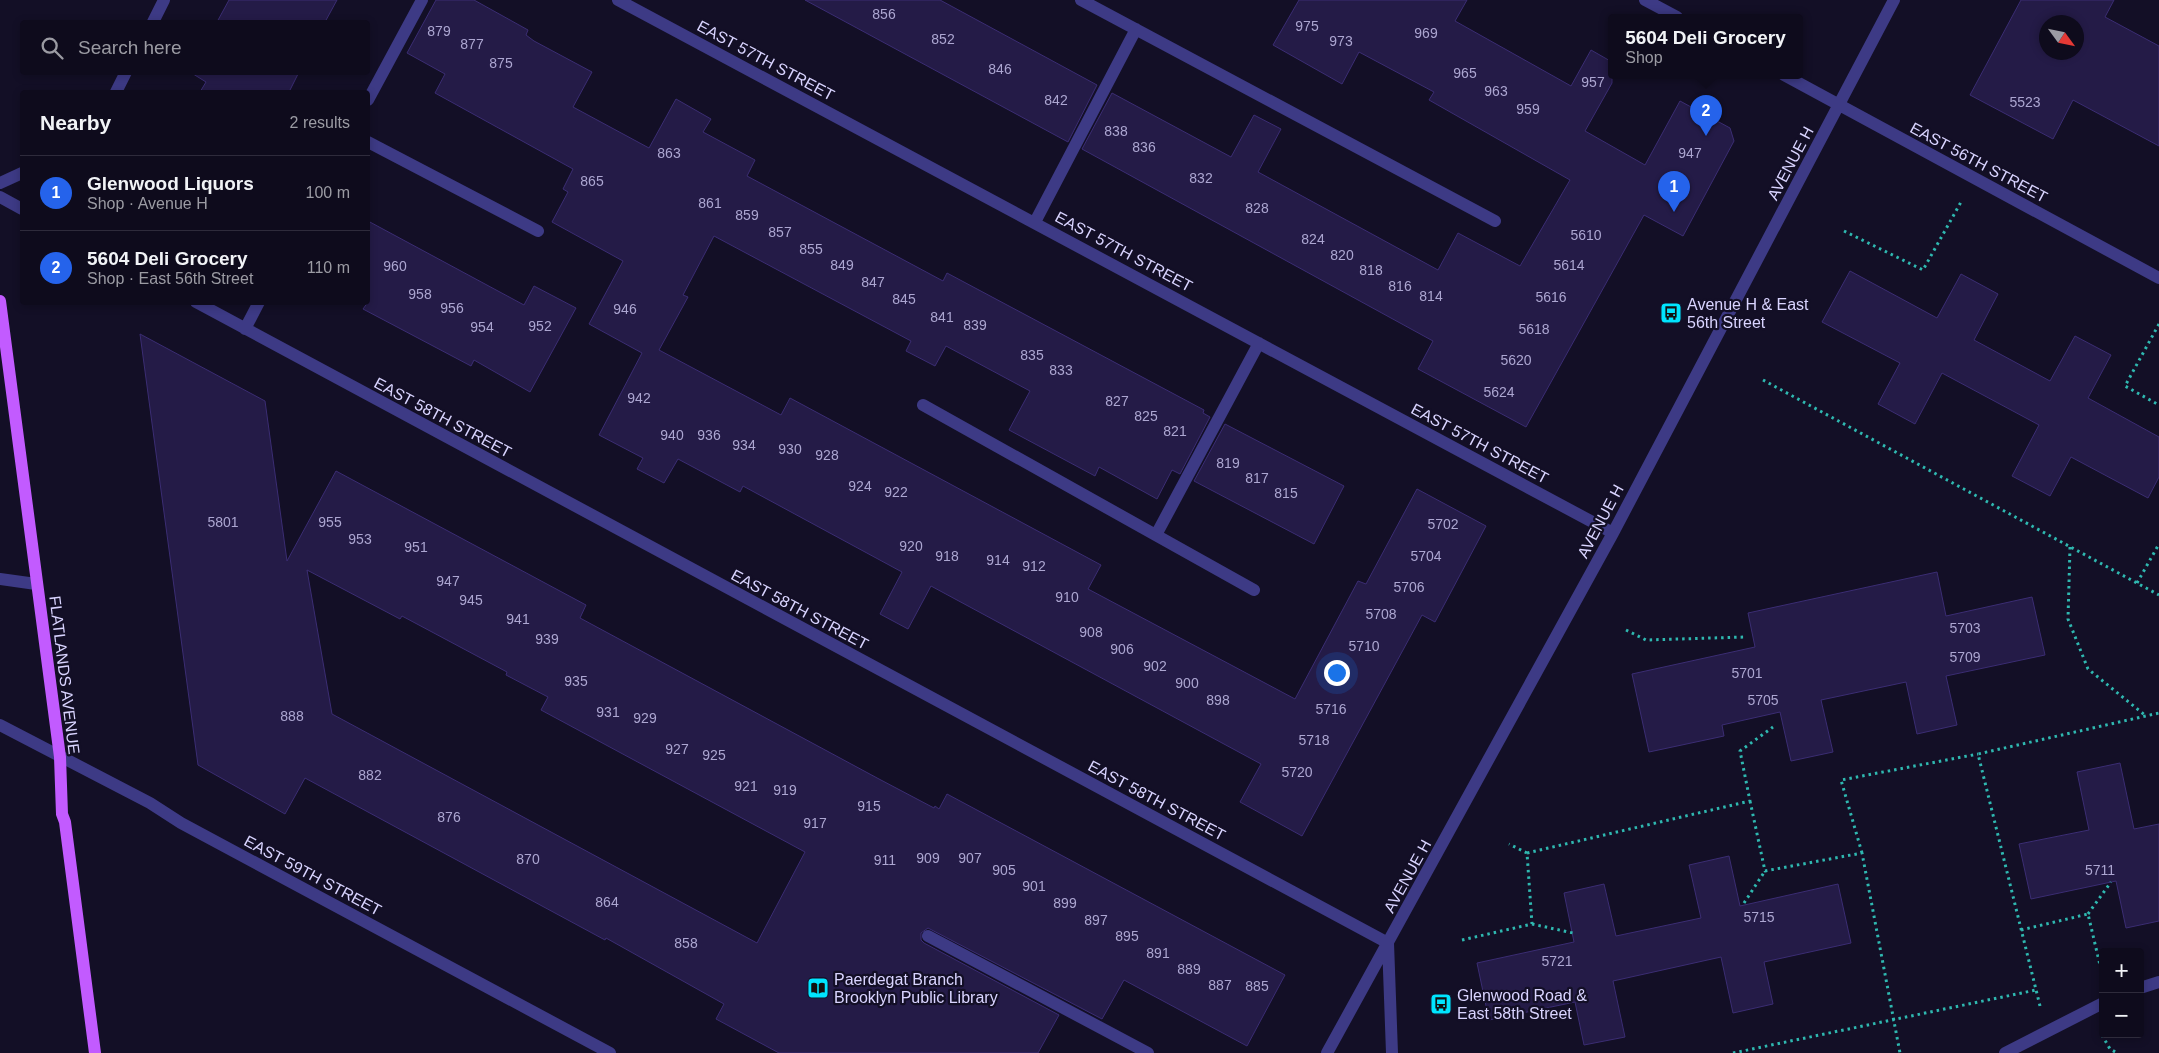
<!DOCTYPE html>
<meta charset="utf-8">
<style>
:root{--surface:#0e0b1c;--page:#1c1929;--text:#f1f3f6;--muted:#9b9ba3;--line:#2e2b3b;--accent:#2563eb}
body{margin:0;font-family:Arial,sans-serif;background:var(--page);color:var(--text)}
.controls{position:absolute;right:15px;bottom:15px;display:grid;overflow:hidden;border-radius:5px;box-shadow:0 2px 8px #0003}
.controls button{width:45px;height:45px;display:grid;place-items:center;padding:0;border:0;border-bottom:1px solid var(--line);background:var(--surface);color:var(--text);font:25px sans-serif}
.compass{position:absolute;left:2039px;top:15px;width:45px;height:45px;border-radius:50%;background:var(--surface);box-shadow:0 2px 8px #0003;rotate:123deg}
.you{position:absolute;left:1336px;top:672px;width:18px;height:18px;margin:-12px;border:4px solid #fff;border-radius:50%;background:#1a73e8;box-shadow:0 0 0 8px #1a73e833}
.badge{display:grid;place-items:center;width:32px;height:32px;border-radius:50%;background:var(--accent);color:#fff;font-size:16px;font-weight:700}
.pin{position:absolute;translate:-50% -41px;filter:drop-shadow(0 1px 2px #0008)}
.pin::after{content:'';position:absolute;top:26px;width:18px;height:15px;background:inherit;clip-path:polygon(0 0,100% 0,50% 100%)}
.popup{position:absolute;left:1608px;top:14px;width:195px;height:65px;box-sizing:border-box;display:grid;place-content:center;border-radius:5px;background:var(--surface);filter:drop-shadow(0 1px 4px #0005);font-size:16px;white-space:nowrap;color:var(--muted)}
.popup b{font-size:19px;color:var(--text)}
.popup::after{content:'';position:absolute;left:50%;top:100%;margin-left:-10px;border:10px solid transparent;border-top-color:var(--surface)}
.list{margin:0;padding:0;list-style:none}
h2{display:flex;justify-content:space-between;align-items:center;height:65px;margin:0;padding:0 20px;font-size:21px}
h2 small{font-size:16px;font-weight:400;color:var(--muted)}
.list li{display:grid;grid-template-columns:32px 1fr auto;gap:15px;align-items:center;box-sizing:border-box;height:75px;padding:0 20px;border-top:1px solid var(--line)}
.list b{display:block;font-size:19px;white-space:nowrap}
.list p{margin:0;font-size:16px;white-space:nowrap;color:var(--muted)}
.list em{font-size:16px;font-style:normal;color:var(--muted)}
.icon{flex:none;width:28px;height:28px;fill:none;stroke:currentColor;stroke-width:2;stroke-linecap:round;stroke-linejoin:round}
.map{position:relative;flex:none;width:2159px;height:1053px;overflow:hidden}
.search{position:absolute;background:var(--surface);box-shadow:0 2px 8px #0003;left:20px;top:20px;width:350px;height:55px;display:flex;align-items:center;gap:12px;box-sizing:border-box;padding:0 18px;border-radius:5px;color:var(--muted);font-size:19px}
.panel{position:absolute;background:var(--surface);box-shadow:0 2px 8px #0003;left:20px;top:90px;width:350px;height:215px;border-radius:5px}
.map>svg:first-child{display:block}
</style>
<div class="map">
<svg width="2159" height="1053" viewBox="0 0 2159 1053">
<rect width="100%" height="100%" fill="#130f26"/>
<path fill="#241b47" stroke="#3b2d73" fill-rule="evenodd" d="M 229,0 L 337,0 L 325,22 L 217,22 Z
M 436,0 L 474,0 L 528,30 L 526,35 L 534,41 L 592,72 L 573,107 L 649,148 L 676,99 L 711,119 L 703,132 L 755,160 L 747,176 L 943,281 L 947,273 L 1204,410 L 1203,413 L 1210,417 L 1180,474 L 1172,470 L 1157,499 L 1099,467 L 1095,476 L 1009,430 L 1030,391 L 946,346 L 935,366 L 906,351 L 911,341 L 714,236 L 683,295 L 688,297 L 659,350 L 781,415 L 790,398 L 1101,565 L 1088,589 L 1295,699 L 1358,581 L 1366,584 L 1417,489 L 1486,526 L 1435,622 L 1422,615 L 1302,836 L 1240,802 L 1261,764 L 931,586 L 908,629 L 880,614 L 902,572 L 743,486 L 740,492 L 678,459 L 664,483 L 637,469 L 643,458 L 599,435 L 642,353 L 589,324 L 623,261 L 552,222 L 568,192 L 563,189 L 573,169 L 435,93 L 445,74 L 407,53 Z
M 805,0 L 940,0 L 1097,85 L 1068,142 Z
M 1299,0 L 1467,0 L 1455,21 L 1571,86 L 1591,50 L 1612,62 L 1612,83 L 1585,131 L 1645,165 L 1680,101 L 1730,128 L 1734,141 L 1683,236 L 1644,215 L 1526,427 L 1418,369 L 1433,341 L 1082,149 L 1112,93 L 1231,157 L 1254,115 L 1281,129 L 1258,172 L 1438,270 L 1458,233 L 1520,266 L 1570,180 L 1429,100 L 1434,92 L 1359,52 L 1342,84 L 1273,45 Z
M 2021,0 L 2114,0 L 2105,17 L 2159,46 L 2159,146 L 2073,100 L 2053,139 L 1970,95 ZM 2046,22 L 2076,22 L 2076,52 L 2046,52 Z
M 190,72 L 299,72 L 289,92 L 200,92 L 206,82 Z
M 368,221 L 524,305 L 534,286 L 576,308 L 530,392 L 474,360 L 471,366 L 363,309 L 368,302 Z
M 1850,271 L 1937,318 L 1961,274 L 1998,294 L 1974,340 L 2050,381 L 2075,336 L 2111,355 L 2088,398 L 2159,437 L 2159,477 L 2148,498 L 2071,457 L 2050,496 L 2012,476 L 2039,425 L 1942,373 L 1915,424 L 1878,404 L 1900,363 L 1822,322 Z
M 140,334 L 265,401 L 287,561 L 336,471 L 586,605 L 580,618 L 879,779 L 934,808 L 935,806 L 939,809 L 947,794 L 1285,975 L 1247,1046 L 1124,980 L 1102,1019 L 928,928 L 921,933 L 921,940 L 924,943 L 1059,1015 L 1038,1053 L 779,1053 L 716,1019 L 724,1004 L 606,938 L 605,940 L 305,778 L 285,814 L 198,765 ZM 307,570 L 400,619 L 402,616 L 507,672 L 506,675 L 548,697 L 541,710 L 805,852 L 757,943 L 332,714 Z
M 1225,424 L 1344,486 L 1314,544 L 1194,481 Z
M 1937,572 L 1946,616 L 2032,597 L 2045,655 L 1946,676 L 1957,725 L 1917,734 L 1906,682 L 1821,700 L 1833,752 L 1791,761 L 1780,712 L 1722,725 L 1724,736 L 1649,752 L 1632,674 L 1755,647 L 1748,613 Z
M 2120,763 L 2134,829 L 2159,824 L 2159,921 L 2126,928 L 2116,881 L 2031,899 L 2019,844 L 2089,830 L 2077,772 Z
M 1729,856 L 1740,906 L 1838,884 L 1851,943 L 1764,962 L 1773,1004 L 1733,1013 L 1721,957 L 1613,981 L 1625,1037 L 1584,1045 L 1575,1002 L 1489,1020 L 1477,963 L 1574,942 L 1564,893 L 1604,884 L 1616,936 L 1701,918 L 1689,865 Z"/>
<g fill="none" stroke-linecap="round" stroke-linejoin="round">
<path stroke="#2fb8b0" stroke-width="3" stroke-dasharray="2.5 4" stroke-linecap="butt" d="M 1844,231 L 1923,270 L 1961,202
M 2159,324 L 2125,386 L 2159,405
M 1763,380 L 2159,595
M 2070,547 L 2068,619 L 2088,669 L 2146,716
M 2137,583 L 2159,544
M 1626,630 L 1646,640 L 1745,637
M 1750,801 L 1765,871 L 1862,853 L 1900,1053
M 1527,853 L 1750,801 L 1740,751 L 1773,727
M 1862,853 L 1841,780 L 1978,754
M 1744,903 L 1765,871
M 2088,914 L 2111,882
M 1532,924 L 1573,933
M 2021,930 L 2088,914 L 2103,978
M 1462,940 L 1532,924 L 1527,853 L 1509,844
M 2040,1006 L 1978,754 L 2159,713
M 2102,1035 L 2110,1049 L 2117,1053
M 1733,1053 L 2036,990"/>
<path stroke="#3d3a85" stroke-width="12" d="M 618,0 L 1613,533
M 1081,0 L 1495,221
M 1645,0 L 1677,17
M 153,22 L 164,0
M 1784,75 L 2159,278
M 116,92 L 126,72
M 368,100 L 422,0
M 368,142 L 538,231
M 0,183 L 22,173
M 0,197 L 22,209
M 1035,222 L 1136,29
M 196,302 L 1388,943
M 245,329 L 259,302
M 923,405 L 1254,590
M 1156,535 L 1259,343
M 0,579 L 36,584
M 0,725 L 150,803 L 181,823 L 610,1053
M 928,936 L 1148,1053
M 1388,943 L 1392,1053
M 2140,988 L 2159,982
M 1327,1053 L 1613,533 L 1894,0
M 2005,1053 L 2103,1003"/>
<path stroke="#c25bff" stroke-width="12" d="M 0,301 L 60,757 L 62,814 L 65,822 L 95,1053"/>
</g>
<defs>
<g id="bus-square" transform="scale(1.125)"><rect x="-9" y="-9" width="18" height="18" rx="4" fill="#00e5ff" stroke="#130f26"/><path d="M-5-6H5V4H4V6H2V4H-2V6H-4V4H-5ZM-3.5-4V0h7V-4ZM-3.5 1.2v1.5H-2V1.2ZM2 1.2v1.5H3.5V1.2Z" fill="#111"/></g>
<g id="library-square" transform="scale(1.125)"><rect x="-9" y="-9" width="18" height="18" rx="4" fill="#00e5ff" stroke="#130f26"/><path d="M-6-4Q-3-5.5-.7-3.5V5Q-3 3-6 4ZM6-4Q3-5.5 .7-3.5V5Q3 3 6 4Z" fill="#111"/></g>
</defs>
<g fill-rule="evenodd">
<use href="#bus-square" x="1671" y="313"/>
<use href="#library-square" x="818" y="988"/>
<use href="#bus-square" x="1441" y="1004"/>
</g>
<g text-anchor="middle" stroke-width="4.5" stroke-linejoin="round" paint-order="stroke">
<g font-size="14" fill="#aca6d1">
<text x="884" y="19">856</text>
<text x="1307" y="31">975</text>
<text x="439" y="36">879</text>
<text x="1426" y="38">969</text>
<text x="943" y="44">852</text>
<text x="1341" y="46">973</text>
<text x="472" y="49">877</text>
<text x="501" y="68">875</text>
<text x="1000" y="74">846</text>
<text x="1465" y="78">965</text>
<text x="1593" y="87">957</text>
<text x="1496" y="96">963</text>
<text x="1056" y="105">842</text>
<text x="2025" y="107">5523</text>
<text x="1528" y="114">959</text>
<text x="1116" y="136">838</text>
<text x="1144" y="152">836</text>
<text x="669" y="158">863</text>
<text x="1690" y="158">947</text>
<text x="1201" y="183">832</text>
<text x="592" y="186">865</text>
<text x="710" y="208">861</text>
<text x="1257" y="213">828</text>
<text x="747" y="220">859</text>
<text x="780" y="237">857</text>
<text x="1586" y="240">5610</text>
<text x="1313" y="244">824</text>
<text x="811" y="254">855</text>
<text x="1342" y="260">820</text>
<text x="842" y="270">849</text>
<text x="1569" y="270">5614</text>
<text x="395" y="271">960</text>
<text x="1371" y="275">818</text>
<text x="873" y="287">847</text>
<text x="1400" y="291">816</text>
<text x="420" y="299">958</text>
<text x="1431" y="301">814</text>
<text x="1551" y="302">5616</text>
<text x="904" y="304">845</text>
<text x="452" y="313">956</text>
<text x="625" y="314">946</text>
<text x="942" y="322">841</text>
<text x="975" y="330">839</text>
<text x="540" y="331">952</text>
<text x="482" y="332">954</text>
<text x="1534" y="334">5618</text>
<text x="1032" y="360">835</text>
<text x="1516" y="365">5620</text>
<text x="1061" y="375">833</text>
<text x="1499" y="397">5624</text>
<text x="639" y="403">942</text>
<text x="1117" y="406">827</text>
<text x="1146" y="421">825</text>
<text x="1175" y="436">821</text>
<text x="672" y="440">940</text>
<text x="709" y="440">936</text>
<text x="744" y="450">934</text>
<text x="790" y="454">930</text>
<text x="827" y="460">928</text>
<text x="1228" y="468">819</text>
<text x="1257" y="483">817</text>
<text x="860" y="491">924</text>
<text x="896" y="497">922</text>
<text x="1286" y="498">815</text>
<text x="223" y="527">5801</text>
<text x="330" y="527">955</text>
<text x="1443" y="529">5702</text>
<text x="360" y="544">953</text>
<text x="911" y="551">920</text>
<text x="416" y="552">951</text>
<text x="947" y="561">918</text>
<text x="1426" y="561">5704</text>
<text x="998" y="565">914</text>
<text x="1034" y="571">912</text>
<text x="448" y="586">947</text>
<text x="1409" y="592">5706</text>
<text x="1067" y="602">910</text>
<text x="471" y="605">945</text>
<text x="1381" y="619">5708</text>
<text x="518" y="624">941</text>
<text x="1965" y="633">5703</text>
<text x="1091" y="637">908</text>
<text x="547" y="644">939</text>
<text x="1364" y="651">5710</text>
<text x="1122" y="654">906</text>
<text x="1965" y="662">5709</text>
<text x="1155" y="671">902</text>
<text x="1747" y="678">5701</text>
<text x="576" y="686">935</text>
<text x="1187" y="688">900</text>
<text x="1218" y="705">898</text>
<text x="1763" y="705">5705</text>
<text x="1331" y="714">5716</text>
<text x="608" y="717">931</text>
<text x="292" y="721">888</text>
<text x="645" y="723">929</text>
<text x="1314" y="745">5718</text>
<text x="677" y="754">927</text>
<text x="714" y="760">925</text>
<text x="1297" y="777">5720</text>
<text x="370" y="780">882</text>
<text x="746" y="791">921</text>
<text x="785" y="795">919</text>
<text x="869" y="811">915</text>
<text x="449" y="822">876</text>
<text x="815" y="828">917</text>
<text x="928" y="863">909</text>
<text x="970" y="863">907</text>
<text x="528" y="864">870</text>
<text x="885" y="865">911</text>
<text x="1004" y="875">905</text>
<text x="2100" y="875">5711</text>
<text x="1034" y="891">901</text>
<text x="607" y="907">864</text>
<text x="1065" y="908">899</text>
<text x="1759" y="922">5715</text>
<text x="1096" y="925">897</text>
<text x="1127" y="941">895</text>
<text x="686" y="948">858</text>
<text x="1158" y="958">891</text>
<text x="1557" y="966">5721</text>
<text x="1189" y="974">889</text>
<text x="1220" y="990">887</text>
<text x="1257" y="991">885</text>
</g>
<g font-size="16" fill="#d9d4ff" stroke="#130f26">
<text transform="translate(766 60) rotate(28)" y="6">EAST 57TH STREET</text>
<text transform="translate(1979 162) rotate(28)" y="6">EAST 56TH STREET</text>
<text transform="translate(1790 163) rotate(-62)" y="6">AVENUE H</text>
<text transform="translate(1124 251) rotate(28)" y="6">EAST 57TH STREET</text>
<text transform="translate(443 417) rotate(28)" y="6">EAST 58TH STREET</text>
<text transform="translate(1480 443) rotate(28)" y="6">EAST 57TH STREET</text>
<text transform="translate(1600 521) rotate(-62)" y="6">AVENUE H</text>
<text transform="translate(800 609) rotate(28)" y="6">EAST 58TH STREET</text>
<text transform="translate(65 675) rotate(83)" y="6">FLATLANDS AVENUE</text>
<text transform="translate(1157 800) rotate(28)" y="6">EAST 58TH STREET</text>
<text transform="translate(313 875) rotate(28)" y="6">EAST 59TH STREET</text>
<text transform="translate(1407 876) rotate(-61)" y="6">AVENUE H</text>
</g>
<g font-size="16" fill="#d9d4ff" stroke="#130f26" text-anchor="start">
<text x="1687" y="310">Avenue H &amp; East<tspan x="1687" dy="18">56th Street</tspan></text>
<text x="834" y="985">Paerdegat Branch<tspan x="834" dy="18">Brooklyn Public Library</tspan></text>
<text x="1457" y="1001">Glenwood Road &amp;<tspan x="1457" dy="18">East 58th Street</tspan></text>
</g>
</g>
</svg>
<div class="controls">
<button>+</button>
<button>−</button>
</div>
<svg class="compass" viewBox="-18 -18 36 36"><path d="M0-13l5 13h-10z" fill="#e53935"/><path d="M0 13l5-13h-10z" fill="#9b9ba3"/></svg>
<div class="you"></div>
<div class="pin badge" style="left:1674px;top:212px">1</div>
<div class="pin badge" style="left:1706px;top:136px">2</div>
<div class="popup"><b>5604 Deli Grocery</b>Shop</div>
<div class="search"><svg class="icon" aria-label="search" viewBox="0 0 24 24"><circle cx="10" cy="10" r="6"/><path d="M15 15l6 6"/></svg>Search here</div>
<section class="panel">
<h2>Nearby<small>2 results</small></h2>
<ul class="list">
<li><span class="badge">1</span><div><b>Glenwood Liquors</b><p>Shop · Avenue H</p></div><em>100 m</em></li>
<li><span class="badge">2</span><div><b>5604 Deli Grocery</b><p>Shop · East 56th Street</p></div><em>110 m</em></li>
</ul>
</section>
</div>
